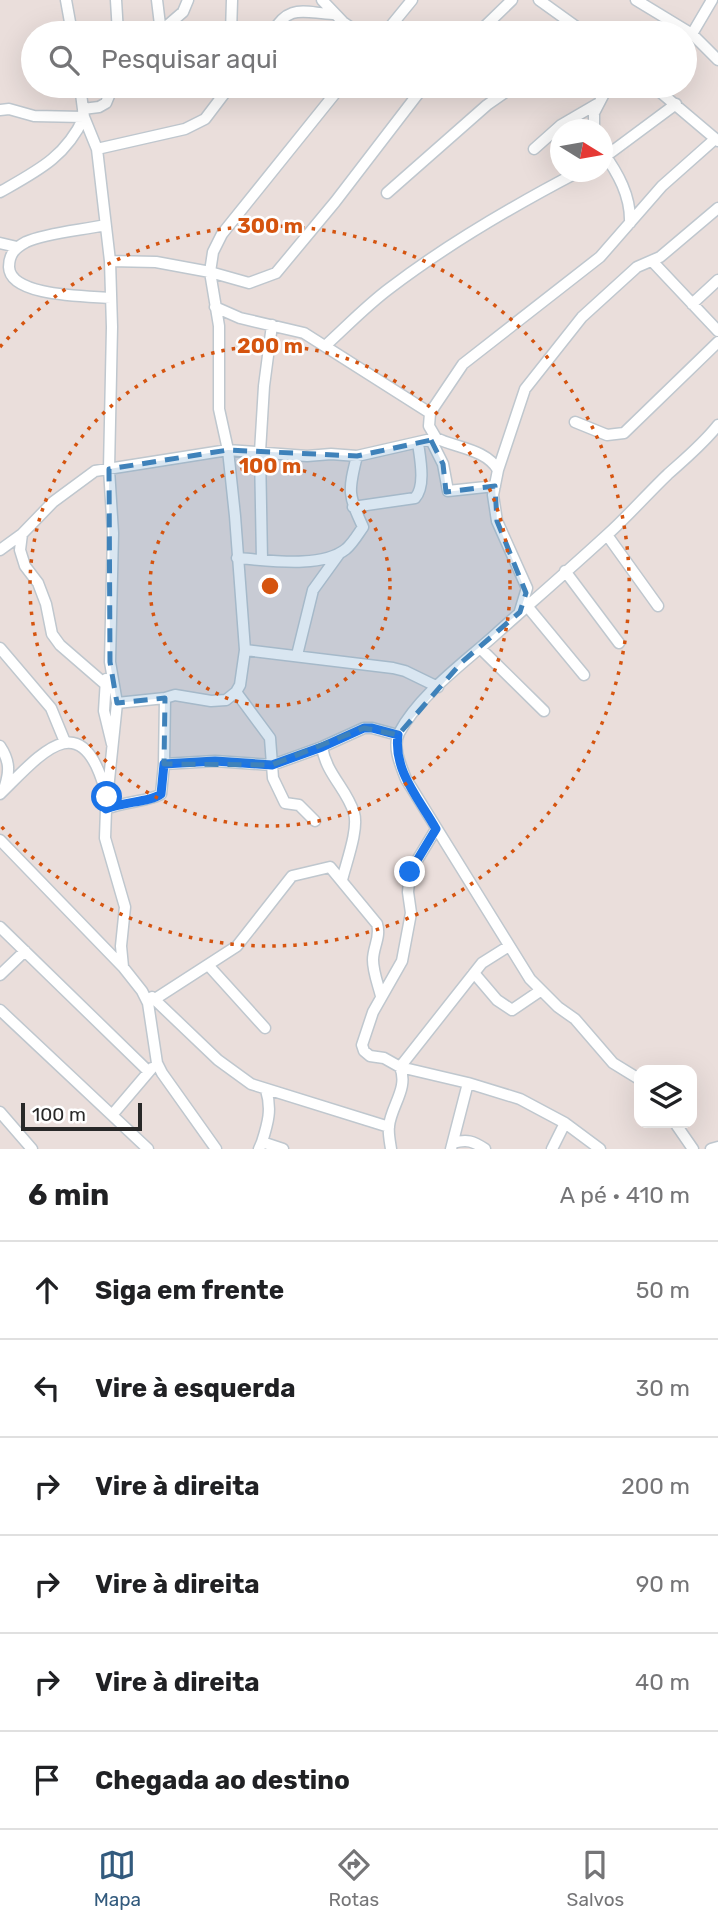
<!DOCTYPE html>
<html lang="pt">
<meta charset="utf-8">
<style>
:root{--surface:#fff;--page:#f2f2f2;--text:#202124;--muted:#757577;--line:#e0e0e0;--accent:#325a7d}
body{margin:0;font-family:Rubik,sans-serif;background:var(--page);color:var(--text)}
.controls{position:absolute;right:21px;bottom:21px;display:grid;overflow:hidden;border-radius:14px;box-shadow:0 7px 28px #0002}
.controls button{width:63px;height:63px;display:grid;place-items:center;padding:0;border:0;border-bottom:2px solid var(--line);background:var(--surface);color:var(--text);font:35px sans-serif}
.compass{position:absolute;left:550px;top:119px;width:63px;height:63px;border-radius:50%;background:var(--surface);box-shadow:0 7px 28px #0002;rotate:101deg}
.scale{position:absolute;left:21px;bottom:18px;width:121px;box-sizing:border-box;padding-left:7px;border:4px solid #282828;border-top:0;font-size:19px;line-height:24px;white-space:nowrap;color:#282828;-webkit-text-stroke:5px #fff;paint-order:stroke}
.stop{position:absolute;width:21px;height:21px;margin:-16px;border:5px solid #1a73e8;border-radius:50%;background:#fff}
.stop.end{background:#1a73e8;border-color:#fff;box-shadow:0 2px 7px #0008}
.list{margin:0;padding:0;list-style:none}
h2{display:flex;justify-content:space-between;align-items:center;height:91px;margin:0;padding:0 28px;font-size:30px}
h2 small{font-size:23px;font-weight:400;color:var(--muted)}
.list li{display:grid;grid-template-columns:46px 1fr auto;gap:21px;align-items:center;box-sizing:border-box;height:98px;padding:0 28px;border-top:2px solid var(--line)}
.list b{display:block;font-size:26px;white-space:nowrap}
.list em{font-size:23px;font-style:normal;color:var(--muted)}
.icon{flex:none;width:38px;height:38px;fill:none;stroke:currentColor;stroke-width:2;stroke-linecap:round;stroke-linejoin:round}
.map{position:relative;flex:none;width:718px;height:1149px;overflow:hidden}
.search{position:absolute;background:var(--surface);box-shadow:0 7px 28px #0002;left:21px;right:21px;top:21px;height:77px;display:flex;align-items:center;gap:18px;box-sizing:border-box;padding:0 24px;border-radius:38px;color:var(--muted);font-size:26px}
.sheet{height:679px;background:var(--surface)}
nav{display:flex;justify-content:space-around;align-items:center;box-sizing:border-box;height:98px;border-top:2px solid var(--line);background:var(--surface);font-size:19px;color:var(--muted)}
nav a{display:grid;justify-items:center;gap:4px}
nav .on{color:var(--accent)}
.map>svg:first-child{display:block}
</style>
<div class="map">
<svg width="718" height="1149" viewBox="0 0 718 1149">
<rect width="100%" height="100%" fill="#eadedb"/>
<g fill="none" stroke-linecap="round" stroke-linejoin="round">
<g stroke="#bfc7ce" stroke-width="13">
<path id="minor" d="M 66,0 L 72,33
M 116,0 L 118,33
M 157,0 L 161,33
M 322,0 L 343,22 L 359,33
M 539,0 L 585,33
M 636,0 L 692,34 L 718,60
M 161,31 L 183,12 L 188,0
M 231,33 L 232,0
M 272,33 C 289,3 304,13 333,14
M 385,33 L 412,0
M 478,33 L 512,0
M 692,34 L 712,0
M 80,86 L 84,117 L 97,149 L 110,261 L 112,327 L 109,469 L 113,533 L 110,662 L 117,703 L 106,809 L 105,838 L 125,907 L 121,946 L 123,967 L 142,991 L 148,1003 L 157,1063 L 162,1073 L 216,1149
M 653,86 L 718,141
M 83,109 L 99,107 L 106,103 L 113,86
M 0,110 L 9,109 L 34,116 L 84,117 C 66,157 37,171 0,192
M 594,130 L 594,113 L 608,86
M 97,149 L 185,129 L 205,119 L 230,86
M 534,149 L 561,125 L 597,104
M 602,151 C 618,173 631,196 630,223
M 602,159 L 676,104
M 387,193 L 487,105 L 514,86
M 105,225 C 83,230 46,233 26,242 C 15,248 9,254 9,267 C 10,297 88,296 111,298
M 0,243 L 17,247
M 110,261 L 156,262 L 210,272 L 249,283 L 276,273 L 335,202 L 424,86
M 652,261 L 718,331
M 692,304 L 718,280
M 215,307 L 240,318 L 304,333 L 430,413 L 429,426 L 436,438 C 456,448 486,449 498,470
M 325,346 C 346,327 367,305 390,288 C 449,243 513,206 578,172
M 430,413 L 463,364 L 600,257 L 662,186 L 715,139
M 575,422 L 607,435 L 624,433 L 718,342
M 431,440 L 443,464 L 448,491 L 495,486
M 353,507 L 415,498 C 426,486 420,458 418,443
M 22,534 L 20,550 L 25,566 L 38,583 L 46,604 L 52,634 L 60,645 L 105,684
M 607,535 L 658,606
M 0,550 L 22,534 L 53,502 L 95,471 L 228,450 L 307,456 L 331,454 L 357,456 L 436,438
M 237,558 C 267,560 321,569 346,549 C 353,543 358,534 363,527 C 348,495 348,491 357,456
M 262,560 L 260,452 L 264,386 L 272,325
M 565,571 L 619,643
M 527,606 L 584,675
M 520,611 L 527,588 L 497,521 L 493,495 L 498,470 L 525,389 L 582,317 L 637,267 L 660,257 L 718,208
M 0,648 L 51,708 L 65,742
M 480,648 L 544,711
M 245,650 L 393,668 L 405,671 L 438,687
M 297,655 L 313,590 L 339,554
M 106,679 L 104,711 L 112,744
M 236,692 L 270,738 L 273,778 L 285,803 L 299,805 L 315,821
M 117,703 L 165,698 L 175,695 L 211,701 L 226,700 L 236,692 L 240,685 L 245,650 L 235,516 L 228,450 L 219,409 L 219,326 L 210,272 L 213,252 L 222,234 L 341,86
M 0,746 C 10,761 10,772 4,789
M 322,747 C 326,774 347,789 354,813 C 359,829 346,863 342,880
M 164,764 L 165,698
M 0,794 C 40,755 81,703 105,790
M 106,809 C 122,802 151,801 161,794 L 164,764 L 215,761 L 272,765 L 322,747 L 364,728 L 372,728 L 398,735
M 436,829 L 410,872 L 408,892 L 411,913 L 402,961 L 373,1012 L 362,1045 L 364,1051 L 370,1056 L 384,1058 L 400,1067 L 468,1083 L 520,1099 L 565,1123 L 600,1149
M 0,840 L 123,967
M 0,927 L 148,1071
M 208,965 L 265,1028
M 474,973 L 497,1000 L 512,1010 L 540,991
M 0,975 L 25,951
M 152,997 L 218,1060 L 251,1084 L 389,1127
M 155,999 L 237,946 L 292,876 L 330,867 L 377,924 C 381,937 373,947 373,960 C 373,972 378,984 381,996
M 0,1010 L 148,1149
M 400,1067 L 482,963 L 509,946
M 639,1079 L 613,1063 L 575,1019 L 558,1007 L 530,979 L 406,779 C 401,766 392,747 399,733 C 420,694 464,663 496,634 C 533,601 571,568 608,534 C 629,515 648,493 668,474 C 686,458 703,444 718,425
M 0,1112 L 32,1149
M 112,1115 L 152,1068
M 675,1123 L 693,1149
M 262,1142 C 268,1123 272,1109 266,1090
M 453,1143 C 467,1139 473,1141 485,1149
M 259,1149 L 262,1142 L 283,1149
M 391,1149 C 390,1142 388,1133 389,1126 C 391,1106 409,1088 400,1067
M 451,1149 L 468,1083
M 552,1149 L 565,1123
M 711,1149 L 718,1147"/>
</g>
<use href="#minor" stroke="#fff" stroke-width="10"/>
</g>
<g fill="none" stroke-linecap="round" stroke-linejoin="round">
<path stroke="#1a73e8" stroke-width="9" d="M 107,797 L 106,809 C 122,802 151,802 161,794 L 164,764 L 215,761 L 272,765 L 322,747 L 364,728 L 372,728 L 398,735 C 393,771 420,800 436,829 L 410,872"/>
</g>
<path fill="#3f82ba" fill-opacity="0.2" stroke="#3f82ba" stroke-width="5" stroke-dasharray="14 9" stroke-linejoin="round" d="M 431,440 L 443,464 L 446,492 L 495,486 L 497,521 L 526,593 L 520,612 L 462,662 L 398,735 L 364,728 L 272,765 L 164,764 L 165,698 L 117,703 L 110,662 L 109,469 L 228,450 L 357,456 Z"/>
<g fill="none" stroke="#d5540f" stroke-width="3.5" stroke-dasharray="3.5 7">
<circle cx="270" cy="586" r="120"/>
<circle cx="270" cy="586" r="240"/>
<path d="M0 347A360 360 0 1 1 0 825"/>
</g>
<circle cx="270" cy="586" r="10" fill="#d5540f" stroke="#fff" stroke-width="3.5"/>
<g font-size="21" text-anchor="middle" font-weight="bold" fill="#d5540f" stroke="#fff" stroke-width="5" stroke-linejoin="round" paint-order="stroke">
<text x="270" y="233">300 m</text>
<text x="270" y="353">200 m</text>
<text x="270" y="473">100 m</text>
</g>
</svg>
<div class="controls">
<button><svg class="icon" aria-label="layers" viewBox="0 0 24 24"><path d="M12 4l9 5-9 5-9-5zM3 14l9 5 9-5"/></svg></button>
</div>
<svg class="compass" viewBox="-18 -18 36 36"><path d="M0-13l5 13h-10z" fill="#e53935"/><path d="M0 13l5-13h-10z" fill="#757577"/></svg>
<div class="scale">100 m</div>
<div class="stop" style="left:107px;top:797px"></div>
<div class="stop end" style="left:410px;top:872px"></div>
<div class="search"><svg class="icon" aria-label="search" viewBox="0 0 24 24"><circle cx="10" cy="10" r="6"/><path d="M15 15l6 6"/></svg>Pesquisar aqui</div>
</div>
<section class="sheet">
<h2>6 min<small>A pé · 410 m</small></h2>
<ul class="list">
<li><svg class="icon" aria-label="ahead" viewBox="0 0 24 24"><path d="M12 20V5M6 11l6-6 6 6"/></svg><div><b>Siga em frente</b></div><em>50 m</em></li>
<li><svg class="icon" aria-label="left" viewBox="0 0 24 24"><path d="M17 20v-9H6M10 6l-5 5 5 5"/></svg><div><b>Vire à esquerda</b></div><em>30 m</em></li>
<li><svg class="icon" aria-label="right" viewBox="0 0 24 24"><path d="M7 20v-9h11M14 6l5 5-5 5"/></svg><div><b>Vire à direita</b></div><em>200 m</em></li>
<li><svg class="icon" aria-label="right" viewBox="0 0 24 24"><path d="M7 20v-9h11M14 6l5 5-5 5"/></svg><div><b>Vire à direita</b></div><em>90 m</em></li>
<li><svg class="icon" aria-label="right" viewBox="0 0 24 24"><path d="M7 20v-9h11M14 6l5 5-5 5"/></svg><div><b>Vire à direita</b></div><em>40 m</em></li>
<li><svg class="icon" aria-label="arrive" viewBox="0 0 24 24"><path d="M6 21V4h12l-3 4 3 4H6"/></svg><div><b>Chegada ao destino</b></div></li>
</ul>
</section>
<nav>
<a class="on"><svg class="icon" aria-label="map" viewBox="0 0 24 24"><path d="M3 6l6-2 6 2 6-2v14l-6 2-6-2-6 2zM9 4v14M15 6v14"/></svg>Mapa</a>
<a><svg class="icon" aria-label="directions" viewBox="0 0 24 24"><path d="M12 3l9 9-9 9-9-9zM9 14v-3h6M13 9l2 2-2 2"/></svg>Rotas</a>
<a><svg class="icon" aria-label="saved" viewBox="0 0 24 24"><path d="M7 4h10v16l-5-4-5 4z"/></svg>Salvos</a>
</nav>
